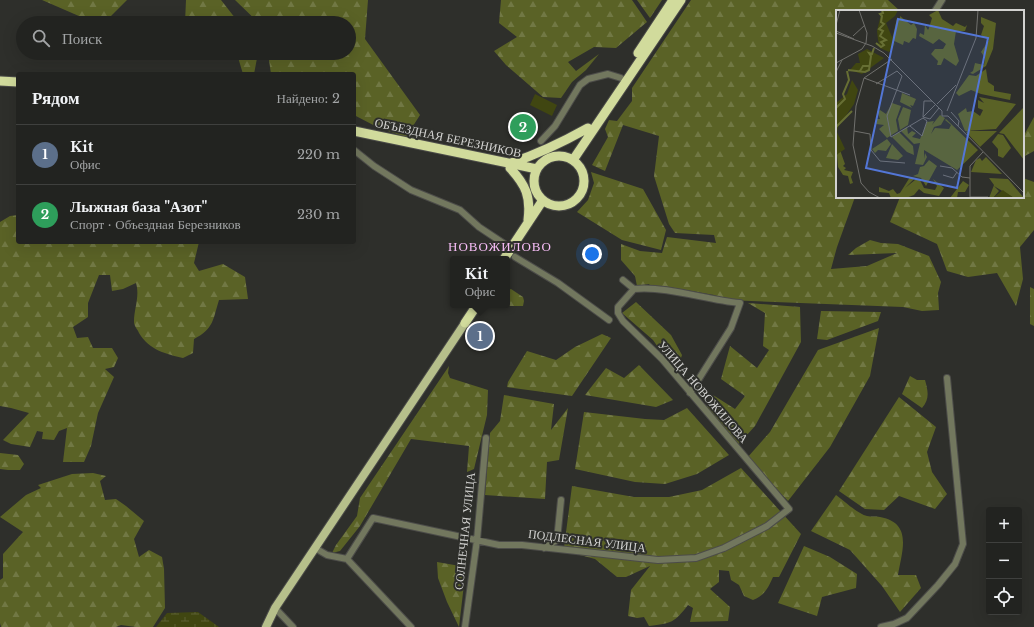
<!DOCTYPE html>
<html lang="ru">
<meta charset="utf-8">
<style>
:root{--surface:#222320;--page:#2a2b29;--text:#f1f3f6;--muted:#a2a4a5;--line:#3f403e;--accent:#b45309}
body{margin:0;font-family:"Libre Baskerville",serif;background:var(--page);color:var(--text)}
.controls{position:absolute;right:12px;bottom:12px;display:grid;overflow:hidden;border-radius:4px;box-shadow:0 4px 16px #0002}
.controls button{width:36px;height:36px;display:grid;place-items:center;padding:0;border:0;border-bottom:1px solid var(--line);background:var(--surface);color:var(--text);font:20px sans-serif}
.you{position:absolute;left:592px;top:254px;width:14px;height:14px;margin:-10px;border:3px solid #fff;border-radius:50%;background:#1a73e8;box-shadow:0 0 0 6px #1a73e833}
.badge{display:grid;place-items:center;width:26px;height:26px;border-radius:50%;background:var(--accent);color:#fff;font-size:13px;font-weight:700}
.pin{position:absolute;translate:-50% -50%;border:2px solid #fff;box-shadow:0 1px 4px #0006}
.popup{position:absolute;left:450px;top:256px;width:60px;height:52px;box-sizing:border-box;display:grid;place-content:center;border-radius:4px;background:var(--surface);filter:drop-shadow(0 1px 3px #0005);font-size:13px;white-space:nowrap;color:var(--muted)}
.popup b{font-size:15px;color:var(--text)}
.popup::after{content:'';position:absolute;left:50%;top:100%;margin-left:-8px;border:8px solid transparent;border-top-color:var(--surface)}
.list{margin:0;padding:0;list-style:none}
h2{display:flex;justify-content:space-between;align-items:center;height:52px;margin:0;padding:0 16px;font-size:17px}
h2 small{font-size:13px;font-weight:400;color:var(--muted)}
.list li{display:grid;grid-template-columns:26px 1fr auto;gap:12px;align-items:center;box-sizing:border-box;height:60px;padding:0 16px;border-top:1px solid var(--line)}
.list b{display:block;font-size:15px;white-space:nowrap}
.list p{margin:0;font-size:13px;white-space:nowrap;color:var(--muted)}
.list em{font-size:13px;font-style:normal;color:var(--muted)}
.icon{flex:none;width:22px;height:22px;fill:none;stroke:currentColor;stroke-width:2;stroke-linecap:round;stroke-linejoin:round}
.map{position:relative;flex:none;width:1034px;height:627px;overflow:hidden}
.search{position:absolute;background:var(--surface);box-shadow:0 4px 16px #0002;left:16px;top:16px;width:340px;height:44px;display:flex;align-items:center;gap:10px;box-sizing:border-box;padding:0 14px;border-radius:22px;color:var(--muted);font-size:15px}
.panel{position:absolute;background:var(--surface);box-shadow:0 4px 16px #0002;left:16px;top:72px;width:340px;height:172px;border-radius:4px}
.map>svg:first-child{display:block}
</style>
<div class="map">
<svg width="1034" height="627" viewBox="0 0 1034 627">
<defs>
<pattern id="forest-firs" width="22" height="20" patternUnits="userSpaceOnUse"><rect width="22" height="20" fill="#5a6226"/><path d="M5 1l3.5 6h-7zM16 11l3.5 6h-7z" fill="#717844"/></pattern>
<pattern id="wetland-marsh" width="20" height="14" patternUnits="userSpaceOnUse"><rect width="20" height="14" fill="#404611"/><path d="M1 5h8M5 5V1M11 12h8M15 12V8" fill="none" stroke="#5b6033"/></pattern>
</defs>
<rect width="100%" height="100%" fill="#2e2f2b"/>
<path fill="#404611" d="M 535,94 L 557,105 L 552,116 L 530,105 Z"/>
<path fill="url(#forest-firs)" d="M 42,0 L 127,0 L 104,23 L 95,23 Z
M 186,0 L 221,0 L 239,23 L 185,23 Z
M 235,0 L 368,0 L 365,39 L 420,115 L 406,137 L 379,128 L 354,115 L 354,74 L 271,74 L 268,53 L 349,53 L 349,23 L 259,23 Z
M 501,0 L 632,0 L 647,22 L 616,48 L 594,47 L 568,62 L 576,71 L 599,54 L 586,70 L 572,82 L 561,98 L 543,97 L 506,65 L 494,51 L 517,37 L 499,23 Z
M 637,0 L 662,0 L 650,18 Z
M 691,0 L 888,0 L 900,11 L 837,11 L 837,197 L 855,197 L 837,247 L 831,269 L 867,266 L 897,253 L 848,255 L 856,248 L 870,240 L 881,243 L 898,244 L 929,256 L 941,282 L 938,293 L 939,310 L 922,311 L 903,307 L 727,300 L 714,295 L 663,286 L 653,290 L 649,284 L 637,286 L 635,276 L 621,260 L 621,244 L 640,251 L 662,253 L 667,237 L 716,243 L 714,235 L 675,233 L 669,224 L 654,176 L 659,136 L 623,125 L 605,171 L 592,165 L 608,137 L 605,129 L 609,120 L 617,121 L 632,101 L 632,88 Z
M 214,53 L 258,53 L 254,74 L 243,74 L 237,54 Z
M 1034,117 L 1034,151 L 1023,157 L 1023,137 Z
M 591,172 L 643,189 L 666,230 L 661,250 L 622,240 L 577,212 L 588,200 L 594,183 Z
M 1023,178 L 1034,182 L 1034,230 L 1020,247 L 1023,279 L 1016,306 L 997,273 L 968,277 L 947,271 L 937,244 L 890,222 L 900,197 L 1023,197 Z
M 18,215 L 18,242 L 199,242 L 194,263 L 199,271 L 223,264 L 245,277 L 248,299 L 219,300 C 213,319 214,329 194,339 L 193,353 L 183,358 C 166,354 149,350 139,333 C 138,330 134,326 134,322 C 134,308 140,297 136,283 L 123,289 L 112,291 L 110,275 L 99,275 L 88,303 L 88,317 L 73,327 L 77,338 L 88,337 L 93,348 L 112,348 L 118,358 L 114,367 L 105,369 L 114,377 L 98,413 L 91,446 L 84,462 L 63,462 L 67,428 L 59,431 L 54,440 L 42,439 L 43,432 L 37,431 L 30,447 L 11,444 L 3,440 L 29,413 L 11,408 L 0,406 L 0,222 L 10,216 Z
M 1030,287 L 1034,289 L 1034,326 L 1030,324 Z
M 511,289 L 523,297 L 524,301 L 523,306 L 506,306 L 507,305 L 507,292 L 508,290 Z
M 636,302 L 671,335 L 682,355 L 676,373 L 653,340 L 622,313 Z
M 748,303 L 800,307 L 801,342 L 755,426 L 737,446 L 704,412 L 713,395 L 735,409 L 745,396 L 721,379 L 730,346 L 757,368 L 769,350 L 763,346 L 765,313 Z
M 821,311 L 881,312 L 878,321 L 827,340 L 817,339 Z
M 879,328 L 870,376 L 830,447 L 788,501 L 747,458 L 770,432 L 818,350 Z
M 602,334 L 611,338 L 572,396 L 507,387 L 508,382 L 527,351 L 556,360 L 575,347 Z
M 639,365 L 673,400 L 656,407 L 585,395 L 606,368 L 624,378 Z
M 449,366 L 448,373 L 450,378 L 488,390 L 487,415 L 474,469 L 467,472 L 469,446 L 411,439 L 360,526 L 340,551 L 332,553 L 336,545 L 357,516 L 360,498 Z
M 910,376 L 917,380 L 925,380 C 928,391 930,399 922,408 L 902,394 Z
M 504,395 L 554,404 L 551,430 L 568,408 L 559,460 L 547,462 L 545,499 L 485,495 L 490,433 L 500,421 Z
M 899,397 L 936,427 L 927,452 L 932,472 L 947,494 L 935,509 L 899,496 L 884,510 L 865,509 L 839,491 Z
M 687,408 L 729,455 L 697,474 L 665,484 L 635,482 L 575,469 L 584,412 L 645,419 L 664,420 Z
M 0,453 L 18,455 L 24,464 L 20,470 L 8,470 L 0,469 Z
M 741,468 L 801,534 L 779,577 L 773,577 C 768,588 765,595 753,600 L 744,596 L 739,585 L 731,580 L 729,571 L 719,570 L 719,582 L 710,589 L 730,607 L 728,621 L 690,622 L 693,608 L 688,605 C 674,623 672,623 649,626 L 644,617 L 637,618 L 628,616 L 631,590 L 650,566 L 626,577 L 617,577 L 595,559 L 576,554 L 564,548 L 572,486 L 634,497 L 669,497 L 702,490 Z
M 93,473 L 106,476 L 100,481 L 105,500 L 116,499 L 126,506 L 144,521 L 134,539 L 139,557 L 149,550 L 162,557 L 164,569 L 165,608 L 153,627 L 136,627 L 121,625 L 116,627 L 1,627 L 0,623 L 0,580 L 3,578 L 3,554 L 23,532 L 0,517 L 26,495 L 41,488 L 38,485 L 72,474 Z
M 836,495 C 844,501 858,514 867,516 C 871,517 876,516 880,517 C 913,523 902,551 898,575 L 916,575 L 921,588 L 900,612 L 882,586 L 850,550 L 811,531 Z
M 804,546 L 830,557 L 857,574 L 856,588 L 822,597 L 817,616 L 778,603 Z
M 437,562 L 466,567 L 459,627 L 447,602 L 438,578 Z"/>
<path fill="url(#wetland-marsh)" d="M 198,612 L 219,627 L 156,627 L 167,613 Z"/>
<g fill="none" stroke-linecap="round" stroke-linejoin="round">
<g stroke="#4c4c49" stroke-width="8">
<path id="minor" d="M 935,11 L 942,0
M 541,141 L 555,126 L 580,85 L 588,79 L 608,74 L 621,78
M 354,150 L 374,166 L 411,190 L 460,210 L 479,227 L 509,247
M 515,257 L 558,283 L 609,320
M 623,280 L 634,289
M 634,289 C 670,286 705,300 740,303 L 731,328 L 690,393
M 315,548 L 327,555 L 347,559
M 544,548 L 557,540 L 561,500
M 347,559 L 373,518 L 499,545 L 522,545 L 658,560 L 696,558 L 724,548 L 767,526 L 789,509 L 662,359 L 623,321 L 618,313 L 618,307 L 634,289
M 347,559 L 411,627
M 275,608 L 293,627
M 465,627 L 477,540 L 486,438
M 881,627 L 894,624 L 907,618 L 938,585 L 955,564 L 963,544 L 947,378"/>
</g>
<g stroke="#4c4c49" stroke-width="10">
<path id="major" d="M 266,627 L 275,608 L 465,323"/>
</g>
<g stroke="#4c4c49" stroke-width="11">
<path id="highway" d="M 638,53 L 673,0
M 0,81 L 18,82
M 354,131 L 537,169
M534 181a25 25 0 1 1 50 0a25 25 0 1 1-50 0Z
M 573,160 L 681,0
M 511,163 C 538,154 563,142 588,128
M 510,168 C 526,185 531,197 528,220
M 504,259 L 543,200
M 465,323 L 477,305"/>
</g>
<use href="#minor" stroke="#72775e" stroke-width="6"/>
<use href="#major" stroke="#b6bf8b" stroke-width="8"/>
<use href="#highway" stroke="#d1db9c" stroke-width="9"/>
</g>
<g text-anchor="middle" stroke-width="4" stroke-linejoin="round" paint-order="stroke">
<g font-size="12" fill="#d2d2d0" stroke="#2e2f2b">
<text transform="translate(448 138) rotate(12)" y="4">ОБЪЕЗДНАЯ БЕРЕЗНИКОВ</text>
<text transform="translate(703 392) rotate(49)" y="4">УЛИЦА НОВОЖИЛОВА</text>
<text transform="translate(465 531) rotate(-84)" y="4">СОЛНЕЧНАЯ УЛИЦА</text>
<text transform="translate(587 541) rotate(7)" y="4">ПОДЛЕСНАЯ УЛИЦА</text>
</g>
<g font-size="13" letter-spacing="1" fill="#f8bef8" stroke="#2e2f2b">
<text x="500" y="251">НОВОЖИЛОВО</text>
</g>
</g>
<g transform="translate(836 10)">
<rect width="188" height="188" fill="#2e2f2b"/>
<path d="M 102,0 L 106,9 L 117,16 L 120,13 L 129,17 L 131,15 L 129,21 L 120,21 L 118,34 L 123,51 L 120,56 L 108,48 L 105,55 L 101,55 L 102,51 L 95,44 L 99,39 L 107,39 L 110,34 L 103,29 L 97,34 L 83,26 L 84,23 L 88,25 L 89,15 L 92,20 L 93,18 L 96,8 L 93,5 ZM 64,6 L 75,15 L 78,13 L 81,19 L 80,29 L 77,28 L 73,33 L 68,31 L 67,35 L 56,30 L 61,8 L 64,9 ZM 145,7 L 160,13 L 157,39 L 150,56 L 137,64 L 134,63 L 137,61 L 139,53 L 148,55 L 149,48 L 145,42 L 153,30 L 145,25 L 148,16 L 145,13 ZM 150,59 L 152,72 L 158,76 L 158,81 L 175,84 L 174,90 L 145,84 L 135,80 L 123,86 L 120,83 L 133,65 L 140,66 ZM 66,83 L 80,89 L 77,96 L 74,95 L 76,98 L 64,92 ZM 143,87 L 180,94 L 160,119 L 129,121 L 122,104 L 130,98 L 131,102 L 137,101 L 144,106 L 147,100 L 142,98 L 142,90 L 148,93 ZM 56,93 L 65,96 L 60,110 L 62,121 L 51,128 L 43,119 L 48,115 L 40,114 L 41,109 L 44,109 L 42,103 L 44,100 L 50,104 ZM 67,97 L 75,100 L 72,115 L 64,120 L 62,109 ZM 188,97 L 188,150 L 168,124 L 163,123 ZM 104,105 L 109,108 L 105,115 L 98,117 L 95,124 L 99,118 L 113,119 L 115,115 L 109,110 L 110,109 L 142,140 L 121,160 L 88,140 L 88,149 L 89,143 L 91,147 L 87,155 L 79,154 L 84,133 L 78,134 L 65,121 L 71,117 L 72,124 L 76,121 L 80,123 L 76,127 L 84,129 L 91,112 L 98,111 L 96,115 ZM 134,120 L 135,121 L 161,121 L 144,137 L 130,122 ZM 63,122 L 77,136 L 78,145 L 71,142 L 56,127 ZM 162,124 L 167,125 L 175,138 L 167,148 L 162,146 L 162,139 L 156,132 ZM 51,129 L 55,134 L 50,141 L 42,140 L 39,143 L 36,139 ZM 56,134 L 67,146 L 62,150 L 50,148 ZM 4,140 L 9,154 L 7,156 L 10,158 L 8,160 L 17,162 L 15,167 L 17,173 L 14,174 L 12,166 L 7,165 L 2,157 L 1,145 ZM 150,147 L 166,164 L 135,162 L 140,150 L 144,148 L 146,151 ZM 93,150 L 101,156 L 90,176 L 85,168 L 77,166 L 82,164 L 84,157 L 88,156 ZM 74,167 L 79,168 L 69,178 L 79,170 L 84,170 L 88,178 L 99,180 L 101,176 L 97,169 L 108,178 L 103,186 L 88,183 L 83,179 L 78,185 L 70,188 L 55,188 L 53,183 L 43,182 L 43,177 L 53,181 L 57,179 L 61,184 L 64,183 ZM 153,168 L 172,169 L 188,188 L 178,188 L 158,176 L 163,181 L 157,188 L 153,188 L 158,175 ZM 127,171 L 133,175 L 129,182 L 122,182 L 121,188 L 114,188 Z" fill="#5a6226"/>
<path d="M 46,0 L 62,0 L 59,6 L 50,13 L 59,34 L 53,42 L 44,38 L 42,30 L 41,21 ZM 31,39 L 48,48 L 26,64 L 14,60 L 20,53 L 24,53 L 22,44 ZM 16,70 L 22,80 L 18,94 L 2,117 L 1,122 L 9,139 L 0,145 L 0,93 L 11,84 Z" fill="#404611"/>
<path d="M 167,180 L 168,181 L 178,188 L 157,188 Z" fill="#404611"/>
<path fill="none" stroke="#676f34" stroke-width="2" d="M 40,33 L 45,37 L 48,35 L 45,32 L 50,30 L 44,26 L 47,21 L 43,19 L 48,14 L 45,12 L 46,6 L 44,4 L 47,3 L 46,0M 12,60 L 29,62 L 33,60 L 35,46 L 33,43 L 36,44 L 38,38M 24,61 L 27,56 L 34,56M 0,98 L 9,89 L 7,84 L 13,70 L 11,61M 0,117 L 16,101"/>
<path fill="none" stroke="#70706d" stroke-width="1" d="M 23,0 L 31,23 L 30,33M 0,15 L 4,0M 0,21 L 18,29M 0,23 L 36,36 L 48,43 L 91,86M 17,26 L 29,15M 0,53 L 26,39 L 30,33M 61,61 L 66,66 L 51,106 L 55,127 L 87,108 L 91,111M 0,62 L 6,50M 28,68 L 74,85M 40,74 L 61,61M 91,86 L 106,101 L 106,106 L 112,106 L 188,183M 96,91 L 88,91 L 87,107 L 94,109 L 103,98M 101,94 L 120,75M 111,101 L 140,28 L 142,0M 115,102 L 123,111 L 122,116M 87,107 L 99,95M 74,116 L 86,126 L 91,111M 18,121 L 34,124 L 35,140 L 44,151 L 69,153M 104,156 L 116,158 L 126,167 L 134,168M 107,165 L 117,168 L 121,162M 134,187 L 152,187M 44,188 L 33,182 L 25,173 L 17,135 L 20,96 L 28,68 L 56,49M 134,188 L 134,156 L 147,142"/>
<path fill="#5376d6" fill-opacity="0.15" stroke="#5376d6" stroke-width="2" d="M 62,9 L 152,28 L 121,178 L 30,158 Z"/>
<rect width="188" height="188" fill="none" stroke="#d2d2d0" stroke-width="2"/>
</g>
</svg>
<div class="controls">
<button>+</button>
<button>−</button>
<button><svg class="icon" aria-label="locate" viewBox="0 0 24 24"><circle cx="12" cy="12" r="6"/><path d="M12 2v4M12 18v4M2 12h4M18 12h4"/></svg></button>
</div>
<div class="you"></div>
<div class="pin badge" style="left:480px;top:336px;background:#5c6f8a">1</div>
<div class="popup"><b>Kit</b>Офис</div>
<div class="pin badge" style="left:523px;top:127px;background:#2e9e5b">2</div>
<div class="search"><svg class="icon" aria-label="search" viewBox="0 0 24 24"><circle cx="10" cy="10" r="6"/><path d="M15 15l6 6"/></svg>Поиск</div>
<section class="panel">
<h2>Рядом<small>Найдено: 2</small></h2>
<ul class="list">
<li><span class="badge" style="background:#5c6f8a">1</span><div><b>Kit</b><p>Офис</p></div><em>220 m</em></li>
<li><span class="badge" style="background:#2e9e5b">2</span><div><b>Лыжная база &quot;Азот&quot;</b><p>Спорт · Объездная Березников</p></div><em>230 m</em></li>
</ul>
</section>
</div>
